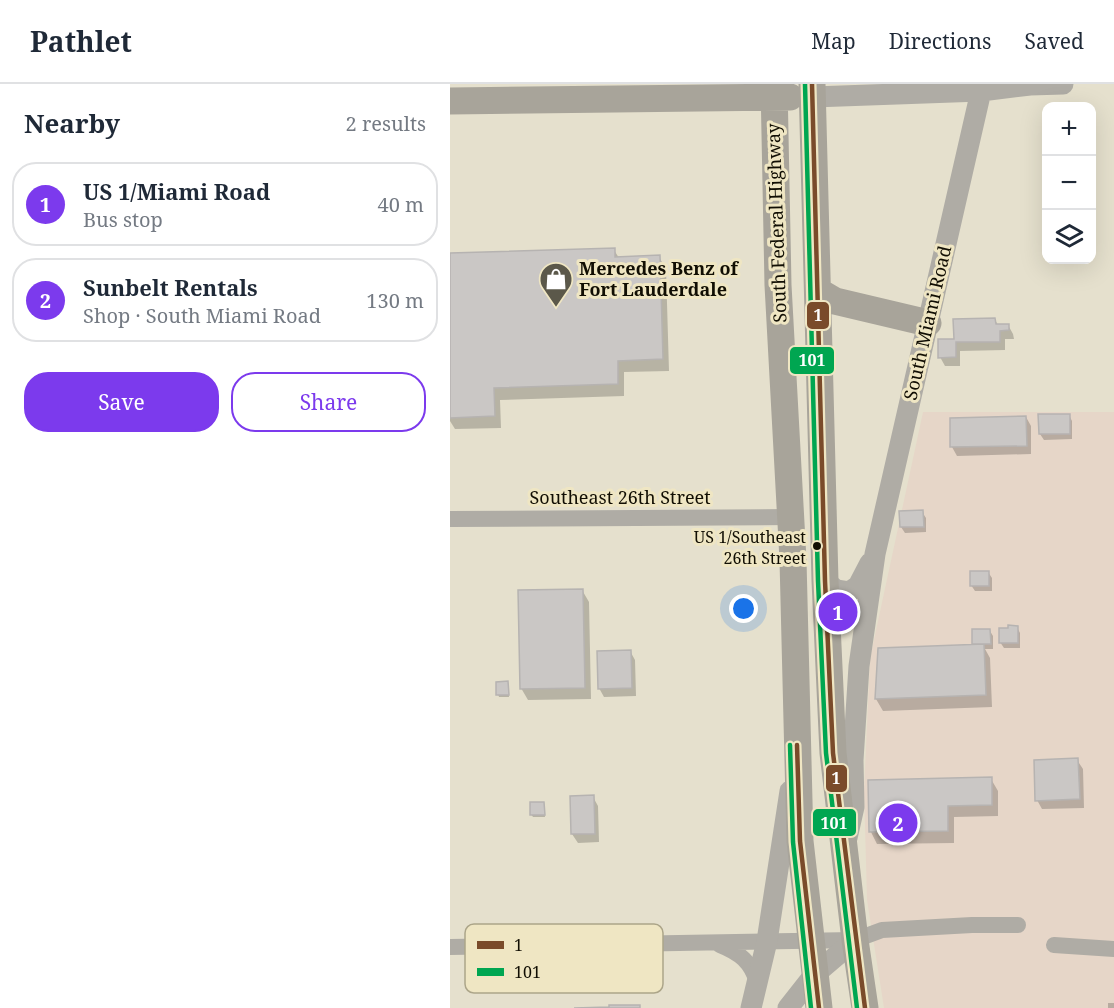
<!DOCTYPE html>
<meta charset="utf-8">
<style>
:root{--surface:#fff;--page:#f2f2f3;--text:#1f2937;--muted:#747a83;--line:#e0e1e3;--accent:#7c3aed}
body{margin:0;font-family:"Noto Serif",serif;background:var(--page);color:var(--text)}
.controls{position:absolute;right:18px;top:18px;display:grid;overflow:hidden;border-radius:12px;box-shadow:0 6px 24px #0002}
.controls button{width:54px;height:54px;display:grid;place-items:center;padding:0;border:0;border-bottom:2px solid var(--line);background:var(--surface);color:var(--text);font:30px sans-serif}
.you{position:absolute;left:294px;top:525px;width:21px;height:21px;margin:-15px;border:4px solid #fff;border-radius:50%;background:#1a73e8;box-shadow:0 0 0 9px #1a73e833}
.badge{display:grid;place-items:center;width:39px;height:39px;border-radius:50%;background:var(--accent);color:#fff;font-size:20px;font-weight:700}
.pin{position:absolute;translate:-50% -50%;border:3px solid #fff;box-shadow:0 2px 6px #0006}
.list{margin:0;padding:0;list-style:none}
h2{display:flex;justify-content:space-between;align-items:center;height:78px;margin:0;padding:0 24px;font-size:26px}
h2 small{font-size:20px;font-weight:400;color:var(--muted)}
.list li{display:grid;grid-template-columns:39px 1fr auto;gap:18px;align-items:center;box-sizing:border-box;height:84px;margin:0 12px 12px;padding:0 12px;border:2px solid var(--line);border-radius:24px}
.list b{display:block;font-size:22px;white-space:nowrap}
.list p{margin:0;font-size:20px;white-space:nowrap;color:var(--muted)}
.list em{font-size:20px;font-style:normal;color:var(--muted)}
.actions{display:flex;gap:12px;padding:18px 24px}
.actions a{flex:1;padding:14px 0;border:2px solid var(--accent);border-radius:24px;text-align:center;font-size:21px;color:var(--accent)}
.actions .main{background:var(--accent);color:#fff}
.icon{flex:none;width:33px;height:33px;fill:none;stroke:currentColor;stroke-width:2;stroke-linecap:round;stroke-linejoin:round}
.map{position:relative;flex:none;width:664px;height:924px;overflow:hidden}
header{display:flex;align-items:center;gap:36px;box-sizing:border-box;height:84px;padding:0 30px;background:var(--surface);border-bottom:2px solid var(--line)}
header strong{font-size:28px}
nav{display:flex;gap:33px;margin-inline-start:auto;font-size:21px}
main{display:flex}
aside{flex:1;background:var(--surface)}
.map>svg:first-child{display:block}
</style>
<header>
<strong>Pathlet</strong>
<nav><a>Map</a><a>Directions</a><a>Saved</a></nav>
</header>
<main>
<aside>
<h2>Nearby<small>2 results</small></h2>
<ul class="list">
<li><span class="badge">1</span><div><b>US 1/Miami Road</b><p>Bus stop</p></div><em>40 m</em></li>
<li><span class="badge">2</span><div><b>Sunbelt Rentals</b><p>Shop · South Miami Road</p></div><em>130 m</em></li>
</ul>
<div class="actions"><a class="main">Save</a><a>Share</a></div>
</aside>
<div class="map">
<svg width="664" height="924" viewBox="0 0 664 924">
<rect width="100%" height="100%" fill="#e5e0cd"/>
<path fill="#e6d6c8" d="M 473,328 L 664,328 L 664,924 L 434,924 L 417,816 L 414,707 L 420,574 Z"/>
<path fill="#0003" d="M 164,166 L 169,174 L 209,173 L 216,185 L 219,287 L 174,288 L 174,312 L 50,316 L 51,344 L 5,345 L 0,337 L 0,171 Z
M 545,236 L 548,241 L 558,241 L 563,250 L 564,255 L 555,255 L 555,266 L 510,267 L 510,282 L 495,282 L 490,273 L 505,257 Z
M 619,331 L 622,337 L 622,355 L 594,356 L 590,350 L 590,332 Z
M 576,333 L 581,342 L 581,370 L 507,372 L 502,363 L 501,335 Z
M 472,428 L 476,434 L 476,448 L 455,449 L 451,443 L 451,429 Z
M 538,488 L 542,494 L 542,507 L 525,507 L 521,501 Z
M 132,506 L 139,518 L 141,615 L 78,616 L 71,604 Z
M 567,543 L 570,549 L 570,564 L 554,564 L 550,558 Z
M 540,547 L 543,552 L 543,565 L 535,565 L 540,574 L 542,623 L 433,627 L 426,615 L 525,562 L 524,560 Z
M 180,567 L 185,576 L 186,612 L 154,613 L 149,604 Z
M 58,599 L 59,613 L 49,613 L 48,610 Z
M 627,676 L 633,685 L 634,724 L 592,725 L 587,716 Z
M 541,695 L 548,707 L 548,732 L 504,733 L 504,759 L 427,760 L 421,748 L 419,697 Z
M 143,713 L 148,722 L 149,758 L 128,759 L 122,750 Z
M 94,719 L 95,733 L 83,733 L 81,730 Z
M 658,919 L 664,919 L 664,924 L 658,924 Z"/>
<path fill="#cac7c5" stroke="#b6b3b1" stroke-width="1.5" d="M 165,164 L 165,173 L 210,171 L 213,275 L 168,277 L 168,300 L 44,304 L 45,332 L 0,334 L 0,169 Z
M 545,234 L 546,240 L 559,240 L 559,246 L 550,247 L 550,258 L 506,258 L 506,273 L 488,274 L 488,255 L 504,255 L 503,235 Z
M 588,330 L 620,330 L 620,350 L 589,350 Z
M 576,332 L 577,362 L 500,363 L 500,334 Z
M 473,426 L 474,443 L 450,443 L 449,427 Z
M 520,487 L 539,487 L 539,502 L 520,502 Z
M 133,505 L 135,604 L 70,605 L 68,506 Z
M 558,541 L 568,542 L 568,559 L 549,559 L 549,544 L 558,544 Z
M 522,545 L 540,545 L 541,560 L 522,560 Z
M 534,560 L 536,611 L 425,615 L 428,564 Z
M 181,566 L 182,604 L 148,605 L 147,567 Z
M 58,597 L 59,611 L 46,611 L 46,598 Z
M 628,674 L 630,715 L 585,717 L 584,676 Z
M 542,693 L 542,721 L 498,722 L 498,747 L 419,748 L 418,696 Z
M 144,711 L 145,750 L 121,750 L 120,712 Z
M 80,718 L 94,718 L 95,731 L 80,731 Z
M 159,921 L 190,921 L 190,924 L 124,924 L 159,923 Z"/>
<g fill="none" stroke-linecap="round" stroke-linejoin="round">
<path stroke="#afaca5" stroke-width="16" d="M 0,435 L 341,433
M 270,861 C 290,869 301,878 307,898
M 604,861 L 664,865
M 0,863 L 405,856 L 432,846 L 522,841 L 568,841"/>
<path stroke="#afaca5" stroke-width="21" d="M 363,13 L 531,7 L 580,1 L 613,0
M 375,497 L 386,506 L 399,508 L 408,502 L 420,479
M 397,754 L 404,723 L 403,676 L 409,582 L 425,470 L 531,7
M 301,924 L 317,857 L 340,707
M 338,924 L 364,891 L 405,856"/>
<path stroke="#a8a49a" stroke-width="27" d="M 324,0 L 328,201 L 343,476 L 350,757 L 369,924
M 362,0 L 375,497 L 383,669 L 405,856 L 415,924
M 0,17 L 340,13
M 368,207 L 385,217 L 478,239"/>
<g stroke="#efe6c3" stroke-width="9">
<path id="bus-1" d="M 362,0 L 375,497 L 383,669 L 415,924
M 347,661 L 350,757 L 369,924"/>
</g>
<g stroke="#efe6c3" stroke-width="9">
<path id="bus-2" d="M 355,0 L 368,497 L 376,669 L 407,924
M 340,661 L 343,758 L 361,924"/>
</g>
<use href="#bus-1" stroke="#7a4b2a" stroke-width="4.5"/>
<use href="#bus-2" stroke="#00a651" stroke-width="4.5"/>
</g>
<defs>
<g id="shop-pin" transform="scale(1.725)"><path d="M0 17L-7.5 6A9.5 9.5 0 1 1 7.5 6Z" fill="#5b584a" stroke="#efe6c3"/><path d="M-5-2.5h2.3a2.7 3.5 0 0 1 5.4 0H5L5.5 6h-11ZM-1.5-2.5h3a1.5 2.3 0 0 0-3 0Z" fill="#fff"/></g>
</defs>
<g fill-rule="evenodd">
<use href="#shop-pin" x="106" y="195"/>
</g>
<circle fill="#110e03" stroke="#efe6c3" stroke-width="2" cx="367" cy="462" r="5"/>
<g text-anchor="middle" stroke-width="6" stroke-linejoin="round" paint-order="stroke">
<g font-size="16" fill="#110e03" stroke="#efe6c3" text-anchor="end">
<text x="356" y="459">US 1/Southeast<tspan x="356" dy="21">26th Street</tspan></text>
</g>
<g font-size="18" fill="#110e03" stroke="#efe6c3">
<text transform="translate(327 139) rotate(-92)" y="6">South Federal Highway</text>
<text transform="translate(478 239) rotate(-77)" y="6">South Miami Road</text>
<text x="170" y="420">Southeast 26th Street</text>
</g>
<g font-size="18" font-weight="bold" fill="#110e03" stroke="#efe6c3" text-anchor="start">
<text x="129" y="191">Mercedes Benz of<tspan x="129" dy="21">Fort Lauderdale</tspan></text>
</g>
</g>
<rect x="15" y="840" width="198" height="69" rx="9" fill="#efe6c3" stroke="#aca589" stroke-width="1.5"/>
<rect x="27" y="857" width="27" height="8" fill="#7a4b2a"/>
<rect x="27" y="884" width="27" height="8" fill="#00a651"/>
<g font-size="16" fill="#110e03">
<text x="64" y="867">1</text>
<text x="64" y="894">101</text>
</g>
<g stroke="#efe6c3" stroke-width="2">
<rect x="356" y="217" width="24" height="29" rx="6" fill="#7a4b2a"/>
<rect x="339" y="262" width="46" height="29" rx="6" fill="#00a651"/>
<rect x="375" y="680" width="23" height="29" rx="6" fill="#7a4b2a"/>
<rect x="362" y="724" width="45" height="29" rx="6" fill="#00a651"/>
</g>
<g font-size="16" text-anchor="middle" font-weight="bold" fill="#fff">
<text x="368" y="237">1</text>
<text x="362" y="282">101</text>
<text x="386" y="700">1</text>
<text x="384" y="745">101</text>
</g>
</svg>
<div class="controls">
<button>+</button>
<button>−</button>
<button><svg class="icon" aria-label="layers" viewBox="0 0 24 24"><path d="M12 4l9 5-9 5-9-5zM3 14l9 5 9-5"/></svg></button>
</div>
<div class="you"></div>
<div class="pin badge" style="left:388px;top:528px">1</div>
<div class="pin badge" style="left:448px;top:739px">2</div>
</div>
</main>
